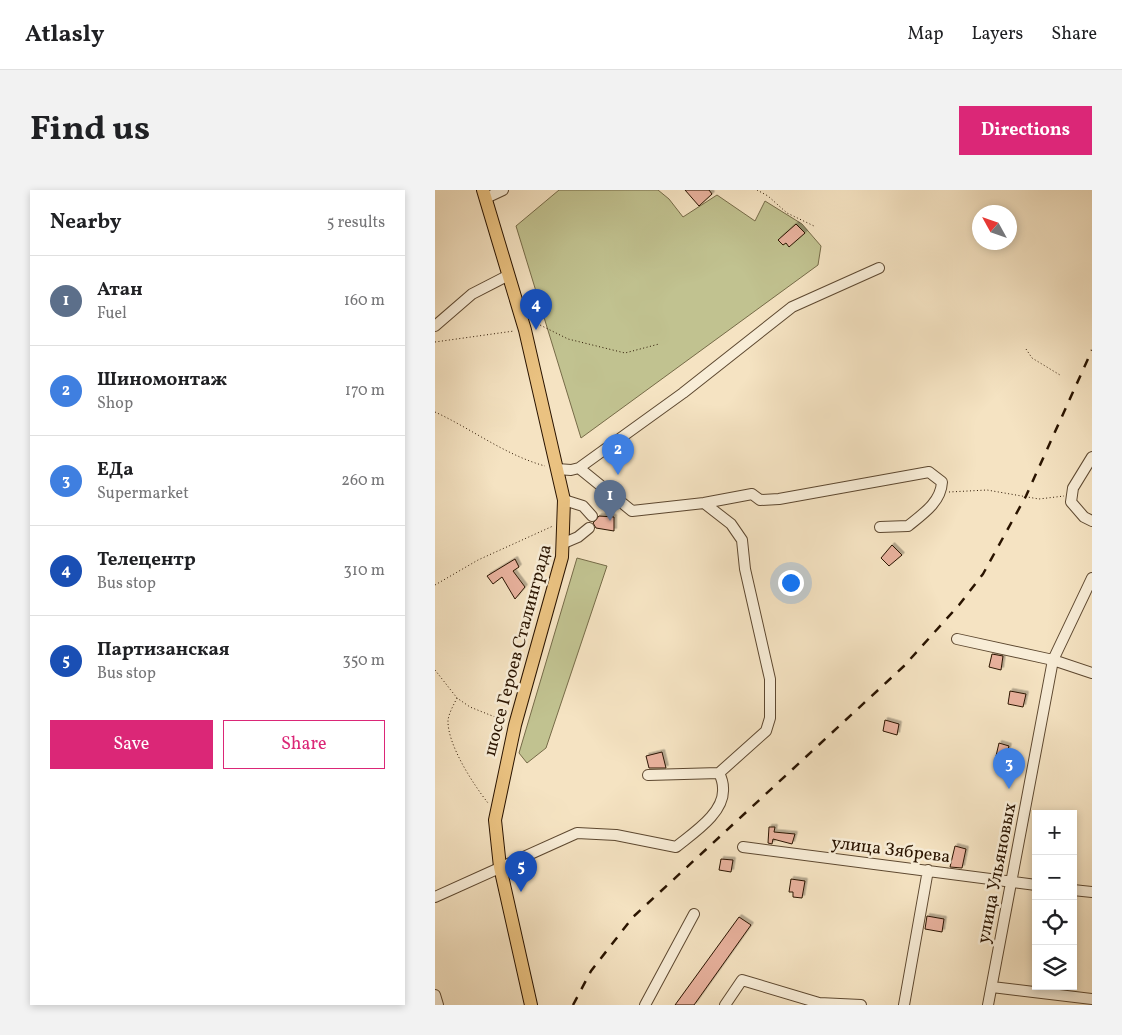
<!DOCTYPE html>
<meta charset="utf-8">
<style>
:root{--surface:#fff;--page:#f2f2f2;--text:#202124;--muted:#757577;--line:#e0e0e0;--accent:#db2777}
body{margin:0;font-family:Vollkorn,serif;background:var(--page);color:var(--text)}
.controls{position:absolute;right:15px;bottom:15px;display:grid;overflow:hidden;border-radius:0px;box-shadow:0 2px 8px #0003}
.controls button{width:45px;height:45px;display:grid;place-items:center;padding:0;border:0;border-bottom:1px solid var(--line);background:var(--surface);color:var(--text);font:25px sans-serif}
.compass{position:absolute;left:537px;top:15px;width:45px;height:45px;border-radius:50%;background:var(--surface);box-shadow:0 2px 8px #0003;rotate:310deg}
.you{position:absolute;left:355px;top:392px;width:18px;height:18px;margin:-12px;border:4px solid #fff;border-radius:50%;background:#1a73e8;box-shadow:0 0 0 8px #1a73e833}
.badge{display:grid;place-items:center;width:32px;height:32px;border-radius:50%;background:var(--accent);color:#fff;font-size:16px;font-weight:700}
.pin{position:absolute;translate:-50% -41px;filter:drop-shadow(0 1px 2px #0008)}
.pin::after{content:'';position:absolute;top:26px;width:18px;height:15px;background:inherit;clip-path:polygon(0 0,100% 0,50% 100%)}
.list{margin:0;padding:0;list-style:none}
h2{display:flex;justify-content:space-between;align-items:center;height:65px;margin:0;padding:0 20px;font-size:21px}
h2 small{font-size:16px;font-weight:400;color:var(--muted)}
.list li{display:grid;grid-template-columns:32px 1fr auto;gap:15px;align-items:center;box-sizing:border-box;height:90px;padding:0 20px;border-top:1px solid var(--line)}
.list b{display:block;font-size:19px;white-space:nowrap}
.list p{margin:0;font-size:16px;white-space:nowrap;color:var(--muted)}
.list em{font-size:16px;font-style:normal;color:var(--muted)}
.actions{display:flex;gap:10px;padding:15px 20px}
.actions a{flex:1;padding:11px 0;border:1px solid var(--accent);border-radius:0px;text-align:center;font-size:18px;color:var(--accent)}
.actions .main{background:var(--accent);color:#fff}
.icon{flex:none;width:28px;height:28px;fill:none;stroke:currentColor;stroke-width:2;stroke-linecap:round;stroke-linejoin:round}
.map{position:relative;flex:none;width:657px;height:815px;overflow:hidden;border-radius:0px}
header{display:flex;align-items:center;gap:30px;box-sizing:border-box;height:70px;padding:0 25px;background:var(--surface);border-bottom:1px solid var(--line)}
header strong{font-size:24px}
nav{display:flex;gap:28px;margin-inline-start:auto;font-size:18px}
.intro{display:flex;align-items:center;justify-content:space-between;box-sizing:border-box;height:120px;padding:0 30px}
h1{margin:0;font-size:35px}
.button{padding:12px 22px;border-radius:0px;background:var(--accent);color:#fff;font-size:18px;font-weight:700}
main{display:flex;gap:30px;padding:0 30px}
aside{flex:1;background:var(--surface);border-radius:0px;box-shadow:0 2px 8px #0003}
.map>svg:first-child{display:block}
</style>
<header>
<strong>Atlasly</strong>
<nav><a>Map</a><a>Layers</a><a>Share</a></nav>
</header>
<div class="intro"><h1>Find us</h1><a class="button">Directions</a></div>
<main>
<aside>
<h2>Nearby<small>5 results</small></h2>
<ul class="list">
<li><span class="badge" style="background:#5c6f8a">1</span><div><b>Атан</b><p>Fuel</p></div><em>160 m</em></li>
<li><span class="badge" style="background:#3f7fe0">2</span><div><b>Шиномонтаж</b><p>Shop</p></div><em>170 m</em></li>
<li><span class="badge" style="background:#3f7fe0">3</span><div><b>ЕДа</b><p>Supermarket</p></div><em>260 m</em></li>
<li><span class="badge" style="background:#1a4fb4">4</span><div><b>Телецентр</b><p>Bus stop</p></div><em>310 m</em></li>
<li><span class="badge" style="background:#1a4fb4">5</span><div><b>Партизанская</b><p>Bus stop</p></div><em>350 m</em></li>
</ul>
<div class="actions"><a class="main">Save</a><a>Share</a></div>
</aside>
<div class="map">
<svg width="657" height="815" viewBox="0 0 657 815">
<defs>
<filter id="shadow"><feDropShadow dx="2.5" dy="-2.5" stdDeviation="0" flood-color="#0004"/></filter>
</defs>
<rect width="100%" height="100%" fill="#f5e3c2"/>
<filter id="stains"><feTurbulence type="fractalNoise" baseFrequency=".004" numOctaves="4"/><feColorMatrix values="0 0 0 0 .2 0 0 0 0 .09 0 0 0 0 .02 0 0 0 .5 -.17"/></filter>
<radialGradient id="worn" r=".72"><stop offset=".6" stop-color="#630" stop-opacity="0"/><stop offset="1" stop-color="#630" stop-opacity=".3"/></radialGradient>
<path fill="#c1c290" stroke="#766b48" d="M 124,0 L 223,0 L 234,9 L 248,27 L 282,5 L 320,31 L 330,11 L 367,34 L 386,56 L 383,75 L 146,248 L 81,36 Z
M 142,368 L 172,376 L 111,558 L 92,573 L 84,563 Z"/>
<path fill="#e9b29e" stroke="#2a1400" filter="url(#shadow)" d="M 250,0 L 274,0 L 277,4 L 264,16 Z
M 361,34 L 370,43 L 354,57 L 351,53 L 348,55 L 343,50 Z
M 164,326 L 179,327 L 179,341 L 161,338 L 158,333 Z
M 457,355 L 467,365 L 454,376 L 446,368 Z
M 80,369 L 84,377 L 78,381 L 90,397 L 80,409 L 67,387 L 58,394 L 52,386 Z
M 557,464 L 568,466 L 566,480 L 554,477 Z
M 575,501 L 591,504 L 588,517 L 573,514 Z
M 450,530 L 464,534 L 462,545 L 448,541 Z
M 564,553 L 574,556 L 570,569 L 561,566 Z
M 227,562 L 231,578 L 214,578 L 211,566 Z
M 334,637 L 340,637 L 339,642 L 360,644 L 357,654 L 338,649 L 337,654 L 333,653 Z
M 520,656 L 531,659 L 527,678 L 515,677 Z
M 286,669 L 298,670 L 296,682 L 284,680 Z
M 356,689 L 370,691 L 367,708 L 358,707 L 358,702 L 354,702 Z
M 492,726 L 509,729 L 507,742 L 490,739 Z
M 304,727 L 316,735 L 259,815 L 240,815 Z"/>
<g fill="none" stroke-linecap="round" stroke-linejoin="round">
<g stroke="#5d4830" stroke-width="12">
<path id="minor" d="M 51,8 L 68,0
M 0,136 L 37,104 L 74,85
M 657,267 L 638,298 L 636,312 L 649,327 L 657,331
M 144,278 L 197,321 L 269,313 L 317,304 L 325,310 L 344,309 L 494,282 L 507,292 C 506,312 488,324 473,336 L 445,337
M 122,279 L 136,280 L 144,278 L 248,203 L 357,117 L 444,78
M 129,310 L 148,316 L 157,326
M 269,313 L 296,334 L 307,350 L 310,379 L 335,489 L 335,528 L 331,541 L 284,583
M 129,353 L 143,347 L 154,338
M 522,449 L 618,470 L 657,483
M 308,657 L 601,695
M 638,700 L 657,702
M 0,707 L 142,643 L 181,645 L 241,657 C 258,643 290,623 288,598 C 288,593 286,587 284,583 L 213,585
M 557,797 L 657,809
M 0,805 L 3,815
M 210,815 L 259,724
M 290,815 L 307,790 L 384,813 L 426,815
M 469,815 L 493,680
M 553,815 L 618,470 L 657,388"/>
</g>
<g stroke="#2a1400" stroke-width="14">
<path id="major" d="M 48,0 L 90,140 L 129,310 L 127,367 L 80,535 L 60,630 L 65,677 L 96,815"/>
</g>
<path stroke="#2a1400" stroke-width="1" stroke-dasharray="1 2.5" stroke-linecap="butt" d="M 322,0 L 333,6 L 352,23 L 379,36
M 99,136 L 103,134 L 133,149 L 190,163 L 224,154
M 0,152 L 79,141
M 591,159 L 597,168 L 625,185
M 0,222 C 37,239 70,265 110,276
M 514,302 L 552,300 L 604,309 L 629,306
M 0,395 L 43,370 L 118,336
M 0,480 L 22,508 L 35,517 L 70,531
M 22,508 C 19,514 14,523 13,530 C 12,554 38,594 53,613"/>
<use href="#minor" stroke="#f8edd7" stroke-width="10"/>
<use href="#major" stroke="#eac281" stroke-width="12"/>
<path stroke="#2a1400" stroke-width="2.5" stroke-dasharray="9 9" stroke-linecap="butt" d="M 138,815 L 156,781 L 198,727 L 469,476 L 524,415 L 548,384 L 591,306 L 657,160"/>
</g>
<g text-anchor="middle" stroke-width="5" stroke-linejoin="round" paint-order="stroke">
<g font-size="18" fill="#2a1400" stroke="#f8edd7">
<text transform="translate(82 460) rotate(-75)" y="6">шоссе Героев Сталинграда</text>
<text transform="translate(456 659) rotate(7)" y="6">улица Зябрева</text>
<text transform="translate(561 683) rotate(-79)" y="6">улица Ульяновых</text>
</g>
</g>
<rect width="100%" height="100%" filter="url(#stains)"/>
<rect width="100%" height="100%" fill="url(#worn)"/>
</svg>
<div class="controls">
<button>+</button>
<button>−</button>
<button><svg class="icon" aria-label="locate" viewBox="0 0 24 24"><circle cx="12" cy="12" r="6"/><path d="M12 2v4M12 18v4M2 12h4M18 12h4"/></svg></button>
<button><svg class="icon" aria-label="layers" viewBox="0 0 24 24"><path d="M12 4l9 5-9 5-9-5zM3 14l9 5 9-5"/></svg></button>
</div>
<svg class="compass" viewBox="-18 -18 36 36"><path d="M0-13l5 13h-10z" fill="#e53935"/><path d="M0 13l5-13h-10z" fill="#757577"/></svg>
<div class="you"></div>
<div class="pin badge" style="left:175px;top:331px;background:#5c6f8a">1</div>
<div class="pin badge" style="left:183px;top:285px;background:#3f7fe0">2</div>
<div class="pin badge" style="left:574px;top:599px;background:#3f7fe0">3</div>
<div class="pin badge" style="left:101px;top:140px;background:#1a4fb4">4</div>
<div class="pin badge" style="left:86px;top:702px;background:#1a4fb4">5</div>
</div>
</main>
